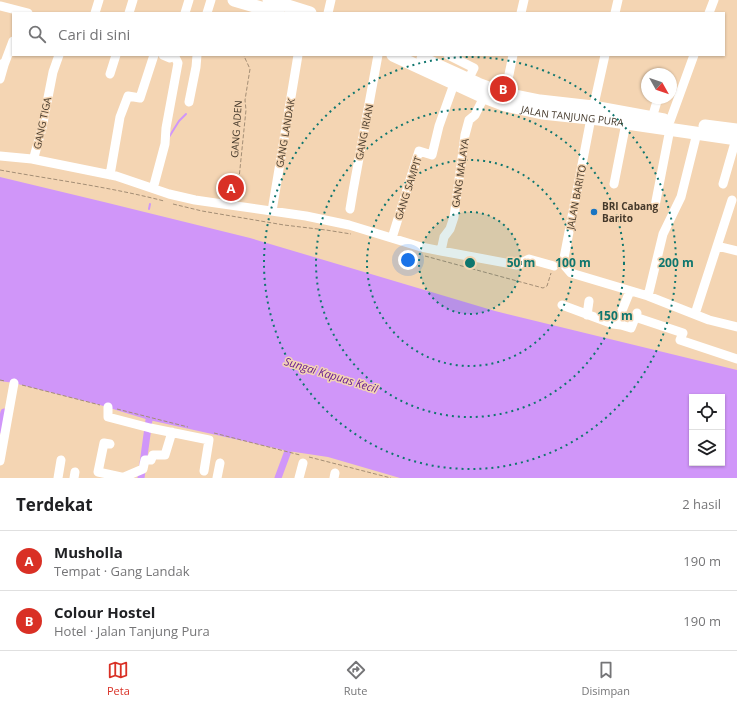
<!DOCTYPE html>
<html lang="id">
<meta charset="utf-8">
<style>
:root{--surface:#fff;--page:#f2f2f2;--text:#202124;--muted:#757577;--line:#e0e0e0;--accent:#d93025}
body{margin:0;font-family:"Open Sans",sans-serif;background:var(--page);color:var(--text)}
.controls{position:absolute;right:12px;bottom:12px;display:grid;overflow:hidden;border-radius:0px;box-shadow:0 1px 3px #0004}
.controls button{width:36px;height:36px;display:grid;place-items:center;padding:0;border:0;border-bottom:1px solid var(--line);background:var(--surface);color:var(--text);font:20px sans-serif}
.compass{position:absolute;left:641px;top:68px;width:36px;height:36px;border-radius:50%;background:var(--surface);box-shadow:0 1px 3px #0004;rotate:130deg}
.you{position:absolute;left:408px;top:260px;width:14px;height:14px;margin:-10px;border:3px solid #fff;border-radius:50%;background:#1a73e8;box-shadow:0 0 0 6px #1a73e833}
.badge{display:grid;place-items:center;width:26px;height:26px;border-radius:50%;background:var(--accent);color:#fff;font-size:13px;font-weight:700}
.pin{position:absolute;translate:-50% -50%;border:2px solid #fff;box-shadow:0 1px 4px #0006}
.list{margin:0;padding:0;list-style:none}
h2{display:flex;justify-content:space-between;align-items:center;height:52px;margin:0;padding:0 16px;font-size:17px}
h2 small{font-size:13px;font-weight:400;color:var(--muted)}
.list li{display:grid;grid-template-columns:26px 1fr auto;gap:12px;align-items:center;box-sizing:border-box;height:60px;padding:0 16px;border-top:1px solid var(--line)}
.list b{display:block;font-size:15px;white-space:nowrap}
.list p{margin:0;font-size:13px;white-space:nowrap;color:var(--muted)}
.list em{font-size:13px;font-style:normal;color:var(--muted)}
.icon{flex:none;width:22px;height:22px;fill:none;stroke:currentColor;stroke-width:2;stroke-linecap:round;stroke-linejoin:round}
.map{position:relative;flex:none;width:737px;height:478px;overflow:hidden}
.search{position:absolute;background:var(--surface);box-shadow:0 1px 3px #0004;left:12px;right:12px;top:12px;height:44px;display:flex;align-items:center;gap:10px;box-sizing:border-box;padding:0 14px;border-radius:0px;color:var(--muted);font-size:15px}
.sheet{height:172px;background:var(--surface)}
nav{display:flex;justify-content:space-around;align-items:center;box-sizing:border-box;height:56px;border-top:1px solid var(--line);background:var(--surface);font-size:11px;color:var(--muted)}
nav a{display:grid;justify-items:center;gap:2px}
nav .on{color:var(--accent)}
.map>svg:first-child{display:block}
</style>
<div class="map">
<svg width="737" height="478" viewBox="0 0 737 478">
<rect width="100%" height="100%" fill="#f4d5b3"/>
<path fill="#d096f9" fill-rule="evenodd" d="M 0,177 L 104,202 L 250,238 L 495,311 L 737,370 L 737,478 L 400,478 L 328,457 L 288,451 L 149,420 L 100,405 L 14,383 L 0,381 ZM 692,397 L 722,397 L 722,463 L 692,463 Z"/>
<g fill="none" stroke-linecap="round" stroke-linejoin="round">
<path stroke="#d096f9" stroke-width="2" d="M 169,137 L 179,121 L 186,114
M 149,209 L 150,204"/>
<path stroke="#d096f9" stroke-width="7" d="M 0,430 L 4,412
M 141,478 L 149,420
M 278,478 L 288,451"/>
<path stroke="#a48e75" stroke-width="1" stroke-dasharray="4 2" stroke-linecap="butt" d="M 0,170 C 55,180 110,187 164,201
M 237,198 L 246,110 L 245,100 L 250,69 L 244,56 L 245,55
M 173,204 L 202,211 L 284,225 L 326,230 L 351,234
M 425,256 L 543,288 L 547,286 L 551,273
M 0,380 L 5,381
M 22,385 L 100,405
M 117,409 L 188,427
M 214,433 L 300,455
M 309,457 L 391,478"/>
<path stroke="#fff" stroke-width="9" d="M 1,6 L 28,13
M 95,13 L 99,0
M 129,13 L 133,0
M 185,13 L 189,0
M 207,13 L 211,0
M 328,13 L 331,0
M 521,13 L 524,0
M 615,13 L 618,0
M 709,13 L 714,0
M 163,55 L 170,58 L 174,55
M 448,55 L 474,68 L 468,80
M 605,55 L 591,118 L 564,258 L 565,266 L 571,273 L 648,296 L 709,320 L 737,327
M 0,64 L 4,65 L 13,41
M 110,74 L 116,55
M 0,79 L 4,65
M 505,94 L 513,55
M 189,102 L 196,67 L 197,55
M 652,118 L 658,98
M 670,121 L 694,55
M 0,156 L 32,159 L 34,157 L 42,128 L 53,72 L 59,55
M 32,159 L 116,176 L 169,194 L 195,200 L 306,216 L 349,225 L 421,247 L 441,251 L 517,265 L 529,259 L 554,266
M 110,175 L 120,117 L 128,96 L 140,98 L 154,55
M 614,184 L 626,123
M 723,184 L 736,139
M 154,185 L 165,144 L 166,128 L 178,63 L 174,55
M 655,206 L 670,129
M 350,209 L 353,191 L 378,55
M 272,211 L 298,55
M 392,238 L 419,151 L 432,155 L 439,126 L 454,84
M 717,246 L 737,251
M 441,251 L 444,237 L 450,229 L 454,217 L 465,135 L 469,120 L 475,115 L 484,97
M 648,296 L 663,234 L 681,197 L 697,133
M 562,305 L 613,324 L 621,325 L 621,313 L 630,291
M 695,314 L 732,200
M 587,315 L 589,301
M 635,317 L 683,333 L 680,340 L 737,359
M 621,325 L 631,328 L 637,313
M 108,407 L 108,417 L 150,428 L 209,440 L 204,471
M 110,444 L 104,443 L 98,472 L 121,477
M 0,461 L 14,383
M 58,478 L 61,460
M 74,478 L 75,472
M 122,478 L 143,469 L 145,460 L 151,460 L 153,455 L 165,455 L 172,432
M 217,478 L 220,463
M 299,478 L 303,463
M 334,478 L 335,473"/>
<g stroke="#fff" stroke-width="13">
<path d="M 234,0 L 278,13"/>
<path d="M 269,0 L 310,13"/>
<path id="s1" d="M 393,55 L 484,97 L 505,105 L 542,113 L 599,119 L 737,139"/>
<path d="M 423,59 L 478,84 L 505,94 L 540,101 L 593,107 L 664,120"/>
<path d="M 705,126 L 737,130"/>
</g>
</g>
<circle cx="470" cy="263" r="51" fill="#0f766e" fill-opacity=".12"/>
<g fill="none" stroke="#0f766e" stroke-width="2" stroke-dasharray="2 4">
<circle cx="470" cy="263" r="51"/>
<circle cx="470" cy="263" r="103"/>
<circle cx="470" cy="263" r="154"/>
<circle cx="470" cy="263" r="206"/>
</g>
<circle fill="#1975c2" stroke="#f4d5b3" stroke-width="1.5" cx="594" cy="212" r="4"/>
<g text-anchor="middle" stroke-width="3" stroke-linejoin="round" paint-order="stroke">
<g font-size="10" fill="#45392b" stroke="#f4d5b3">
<text dy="4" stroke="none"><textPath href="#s1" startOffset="191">JALAN TANJUNG PURA</textPath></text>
<text transform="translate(42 123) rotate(-78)" y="4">GANG TIGA</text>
<text transform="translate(236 129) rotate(-86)" y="4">GANG ADEN</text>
<text transform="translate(364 132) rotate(-79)" y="4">GANG IRIAN</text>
<text transform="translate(285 133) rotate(-80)" y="4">GANG LANDAK</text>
<text transform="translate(460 173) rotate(-82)" y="4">GANG MALAYA</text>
<text transform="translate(408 188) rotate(-72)" y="4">GANG SAMPIT</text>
<text transform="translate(576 197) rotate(-79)" y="4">JALAN BARITO</text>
</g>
<g font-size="10" font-weight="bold" fill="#45392b" stroke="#f4d5b3" text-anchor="start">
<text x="602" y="210">BRI Cabang<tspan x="602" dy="12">Barito</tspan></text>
</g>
<g font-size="11" font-style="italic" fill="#691e92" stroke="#f4d5b3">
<text transform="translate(331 375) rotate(17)" y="4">Sungai Kapuas Kecil</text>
</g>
</g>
<circle cx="470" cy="263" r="6" fill="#0f766e" stroke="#f4d5b3" stroke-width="2"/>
<g font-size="12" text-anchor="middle" font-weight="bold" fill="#0f766e" stroke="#f4d5b3" stroke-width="3" stroke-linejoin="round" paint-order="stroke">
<text x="521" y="267">50 m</text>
<text x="573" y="267">100 m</text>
<text x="676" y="267">200 m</text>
<text x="615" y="320">150 m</text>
</g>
</svg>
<div class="controls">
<button><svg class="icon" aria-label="locate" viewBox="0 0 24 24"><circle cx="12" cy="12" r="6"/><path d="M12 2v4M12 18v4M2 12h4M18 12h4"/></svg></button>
<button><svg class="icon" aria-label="layers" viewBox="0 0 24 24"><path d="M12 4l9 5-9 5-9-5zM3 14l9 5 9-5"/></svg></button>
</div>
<svg class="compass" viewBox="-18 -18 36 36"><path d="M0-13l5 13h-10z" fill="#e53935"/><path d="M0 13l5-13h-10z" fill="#757577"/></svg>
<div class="you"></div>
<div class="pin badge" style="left:231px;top:188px">A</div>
<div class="pin badge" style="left:503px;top:89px">B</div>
<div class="search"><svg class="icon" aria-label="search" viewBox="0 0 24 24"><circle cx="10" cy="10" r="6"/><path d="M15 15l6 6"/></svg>Cari di sini</div>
</div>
<section class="sheet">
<h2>Terdekat<small>2 hasil</small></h2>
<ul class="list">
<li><span class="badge">A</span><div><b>Musholla</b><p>Tempat · Gang Landak</p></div><em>190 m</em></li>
<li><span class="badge">B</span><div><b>Colour Hostel</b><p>Hotel · Jalan Tanjung Pura</p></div><em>190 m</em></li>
</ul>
</section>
<nav>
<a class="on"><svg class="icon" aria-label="map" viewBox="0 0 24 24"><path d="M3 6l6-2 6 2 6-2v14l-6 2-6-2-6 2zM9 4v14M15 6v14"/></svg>Peta</a>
<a><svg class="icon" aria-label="directions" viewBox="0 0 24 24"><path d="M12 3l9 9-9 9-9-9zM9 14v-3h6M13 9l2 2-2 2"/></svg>Rute</a>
<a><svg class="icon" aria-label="saved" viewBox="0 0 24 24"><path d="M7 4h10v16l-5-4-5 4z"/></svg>Disimpan</a>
</nav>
